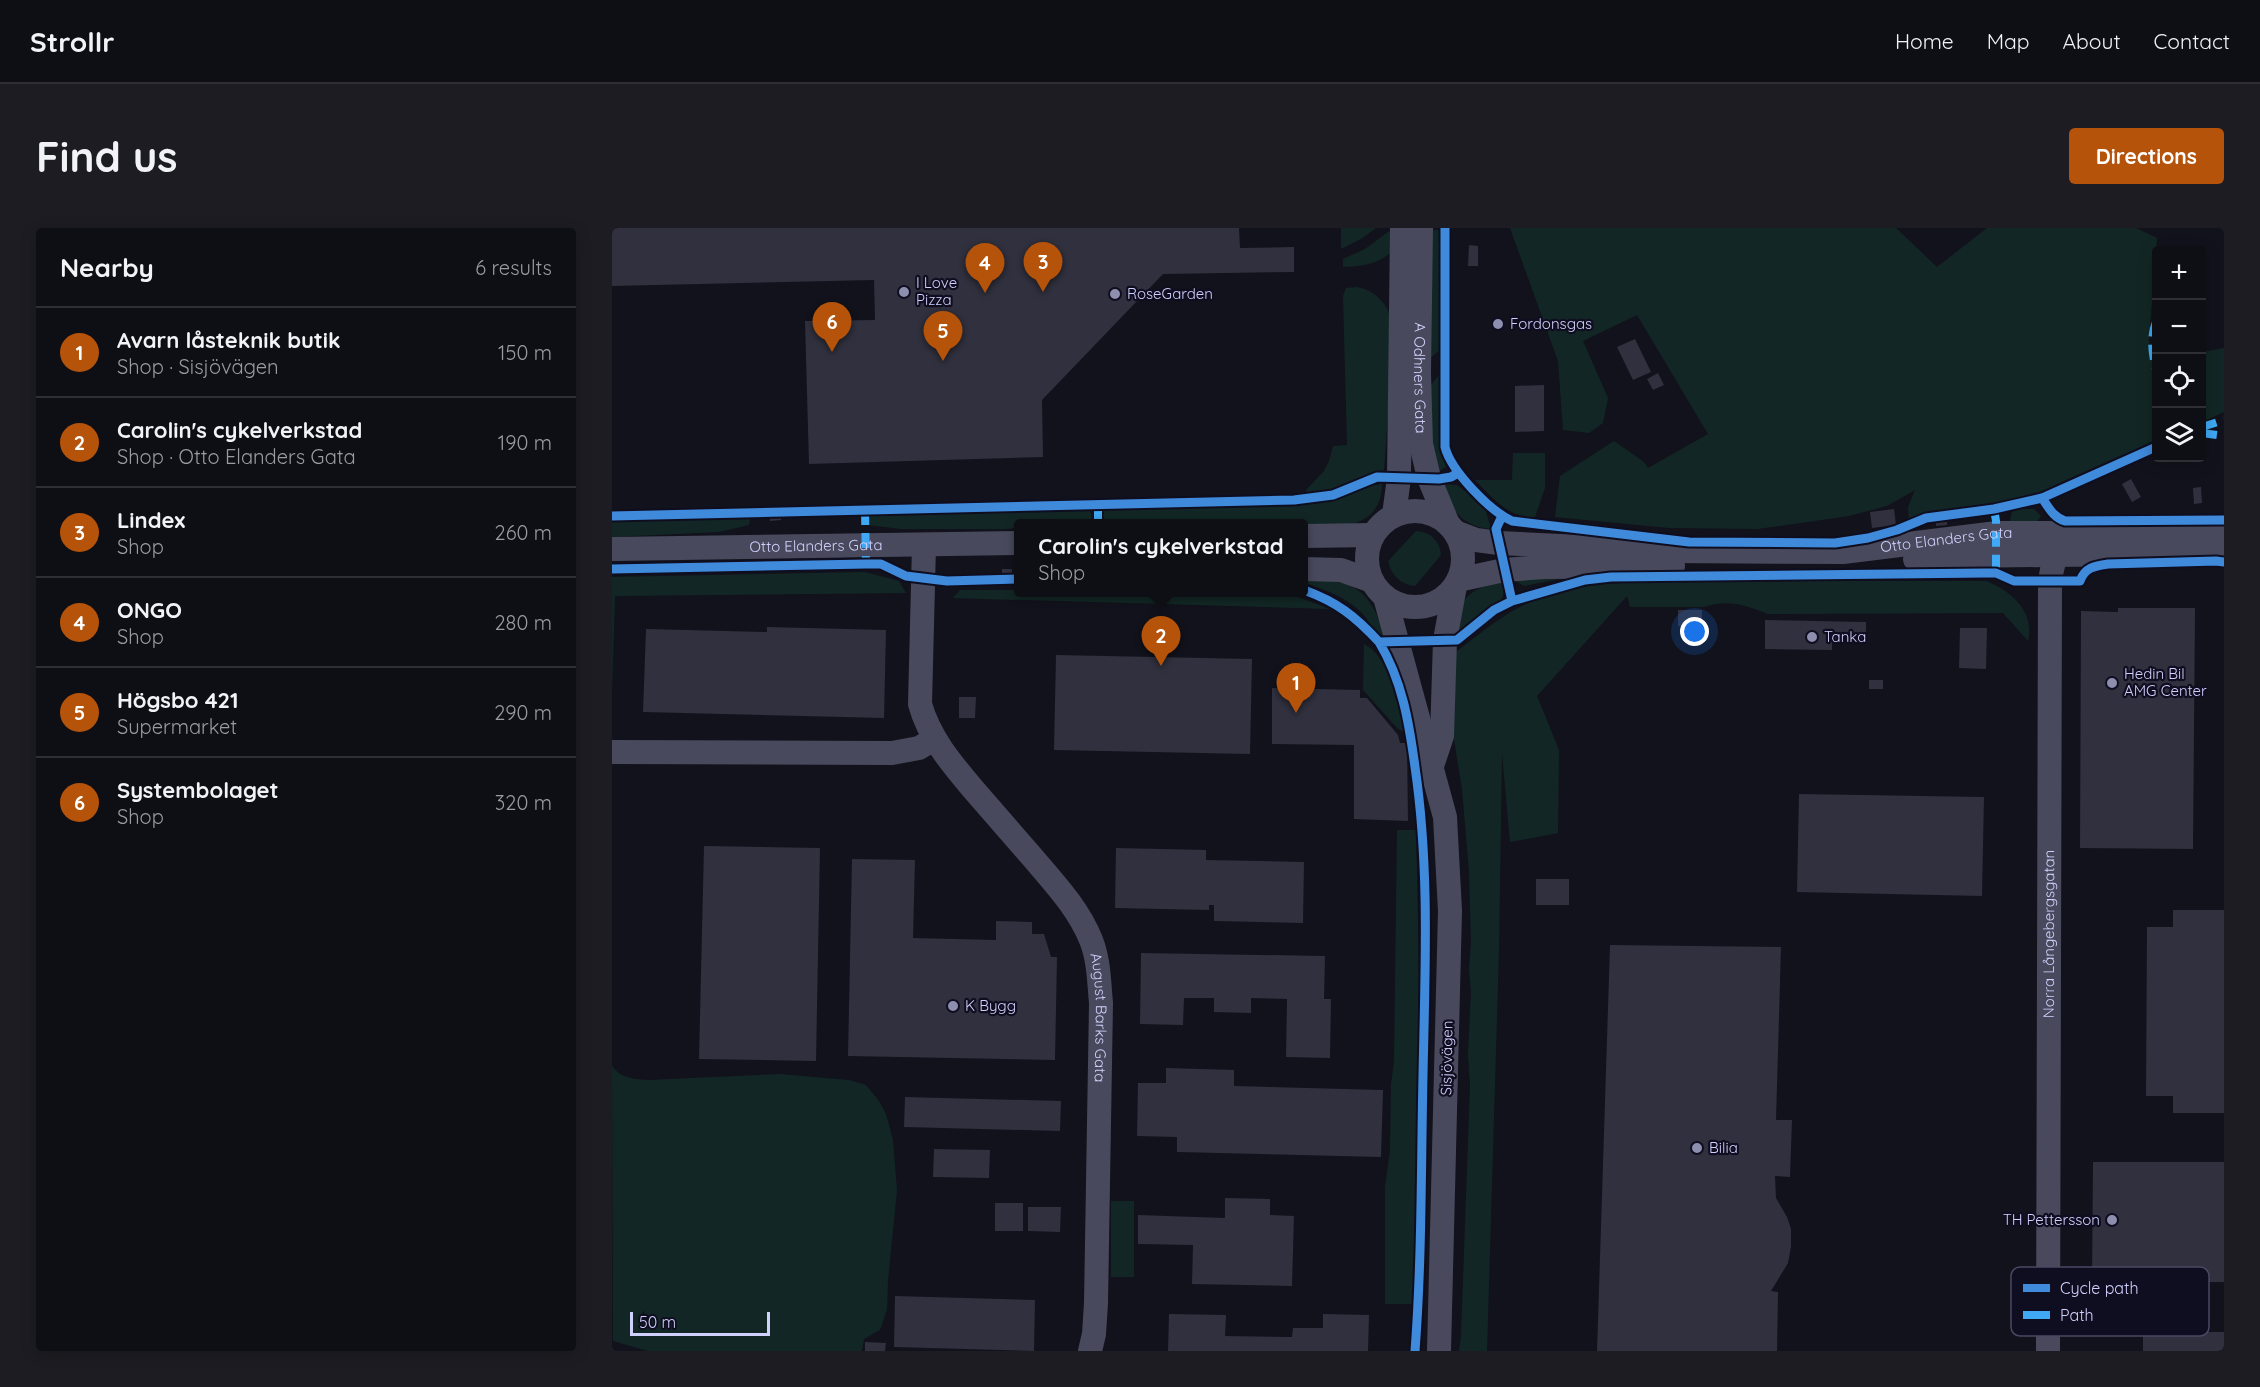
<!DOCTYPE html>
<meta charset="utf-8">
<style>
:root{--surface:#0e0e15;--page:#1c1c22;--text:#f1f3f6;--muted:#9b9ca0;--line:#2e2e34;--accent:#b45309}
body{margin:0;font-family:Quicksand,sans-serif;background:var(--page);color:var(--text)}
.controls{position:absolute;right:18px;top:18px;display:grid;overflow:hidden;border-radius:6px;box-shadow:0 3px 15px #0003}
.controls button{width:54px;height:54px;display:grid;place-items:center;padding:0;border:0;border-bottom:2px solid var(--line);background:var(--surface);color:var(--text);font:30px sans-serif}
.scale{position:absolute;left:18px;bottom:15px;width:140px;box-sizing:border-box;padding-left:6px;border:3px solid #d0d0fc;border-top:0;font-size:16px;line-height:21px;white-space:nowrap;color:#d0d0fc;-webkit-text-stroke:4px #0f0e20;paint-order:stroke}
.you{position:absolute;left:1083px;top:404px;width:21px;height:21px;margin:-15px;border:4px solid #fff;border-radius:50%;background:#1a73e8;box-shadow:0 0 0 9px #1a73e833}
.badge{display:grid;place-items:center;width:39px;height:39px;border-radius:50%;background:var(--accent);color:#fff;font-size:20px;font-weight:700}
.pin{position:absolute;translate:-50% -50px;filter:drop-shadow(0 2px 3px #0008)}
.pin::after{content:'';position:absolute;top:32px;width:21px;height:18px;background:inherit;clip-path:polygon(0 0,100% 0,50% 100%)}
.popup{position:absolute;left:402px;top:291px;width:294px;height:78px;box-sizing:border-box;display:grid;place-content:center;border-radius:6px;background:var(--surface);filter:drop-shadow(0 2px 4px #0005);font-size:20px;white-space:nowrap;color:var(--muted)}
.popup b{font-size:22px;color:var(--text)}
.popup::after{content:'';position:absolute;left:50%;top:100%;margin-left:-12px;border:12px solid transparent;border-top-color:var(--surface)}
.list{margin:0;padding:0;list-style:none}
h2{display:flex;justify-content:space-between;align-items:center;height:78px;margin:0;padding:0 24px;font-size:26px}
h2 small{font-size:20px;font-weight:400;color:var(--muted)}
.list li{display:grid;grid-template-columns:39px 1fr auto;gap:18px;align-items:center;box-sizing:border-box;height:90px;padding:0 24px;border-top:2px solid var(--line)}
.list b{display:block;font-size:22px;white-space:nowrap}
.list p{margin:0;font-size:20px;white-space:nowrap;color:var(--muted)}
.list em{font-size:20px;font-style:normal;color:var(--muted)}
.icon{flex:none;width:33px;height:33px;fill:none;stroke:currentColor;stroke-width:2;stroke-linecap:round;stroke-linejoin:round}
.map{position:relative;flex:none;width:1612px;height:1123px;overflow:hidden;border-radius:6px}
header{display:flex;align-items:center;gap:36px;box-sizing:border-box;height:84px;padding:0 30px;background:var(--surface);border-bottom:2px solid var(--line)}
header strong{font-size:28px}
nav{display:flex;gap:33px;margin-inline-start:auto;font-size:21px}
.intro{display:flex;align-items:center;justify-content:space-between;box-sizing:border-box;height:144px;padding:0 36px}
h1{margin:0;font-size:42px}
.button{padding:15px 27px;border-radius:6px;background:var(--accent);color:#fff;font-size:21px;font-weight:700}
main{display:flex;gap:36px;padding:0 36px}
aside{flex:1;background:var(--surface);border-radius:6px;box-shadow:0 3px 15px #0003}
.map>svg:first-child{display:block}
</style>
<header>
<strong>Strollr</strong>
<nav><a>Home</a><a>Map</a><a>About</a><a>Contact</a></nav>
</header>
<div class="intro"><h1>Find us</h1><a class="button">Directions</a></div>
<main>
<aside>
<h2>Nearby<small>6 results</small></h2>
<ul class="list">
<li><span class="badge">1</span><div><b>Avarn låsteknik butik</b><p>Shop · Sisjövägen</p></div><em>150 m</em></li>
<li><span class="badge">2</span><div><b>Carolin's cykelverkstad</b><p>Shop · Otto Elanders Gata</p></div><em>190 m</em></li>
<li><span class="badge">3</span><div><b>Lindex</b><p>Shop</p></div><em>260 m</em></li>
<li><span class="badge">4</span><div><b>ONGO</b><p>Shop</p></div><em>280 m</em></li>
<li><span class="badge">5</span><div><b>Högsbo 421</b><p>Supermarket</p></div><em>290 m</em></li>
<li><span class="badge">6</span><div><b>Systembolaget</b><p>Shop</p></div><em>320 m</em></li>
</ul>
</aside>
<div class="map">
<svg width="1612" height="1123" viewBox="0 0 1612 1123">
<rect width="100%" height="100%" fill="#12121c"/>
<path fill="#122725" d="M 729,0 L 764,0 L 749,11 L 729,21 Z
M 898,0 L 1284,0 L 1325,39 L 1375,0 L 1524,0 L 1545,10 L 1537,112 L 1539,129 L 1544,148 L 1544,214 L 1413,271 C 1375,281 1333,279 1297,294 L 1296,279 L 1303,262 L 1275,278 L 1237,288 L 1146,301 L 1057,300 L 943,289 L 948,248 L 1002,213 L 1032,234 L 1036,240 L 1096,206 L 1025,87 L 971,113 L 996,170 L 991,195 L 977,205 L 951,202 L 946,133 Z
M 780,1 L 781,22 C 767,37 750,38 731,39 L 731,31 L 753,21 Z
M 819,2 L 827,2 L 828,4 L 828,120 L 827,123 L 819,129 Z
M 745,59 C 762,62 776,75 779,93 C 782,104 779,119 778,130 C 777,168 775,205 772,242 L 756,246 L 726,261 L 695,264 L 694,262 L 712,243 L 717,233 L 721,218 L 735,217 L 731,68 L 734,60 Z
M 1612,120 L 1612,184 L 1590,194 L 1590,124 Z
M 827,147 L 827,215 L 834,239 L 827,243 L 822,242 L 817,171 L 819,157 Z
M 901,225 L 933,225 L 933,260 L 923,289 C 897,291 880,269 863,252 L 900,252 Z
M 770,256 C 769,303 725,298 692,301 L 692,296 L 492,296 L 492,283 L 496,280 L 707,275 L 740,266 L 755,258 Z
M 827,256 L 845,257 L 865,272 L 873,280 L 879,301 C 848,299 840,279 827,256 Z
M 476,281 L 479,285 L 480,295 L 406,296 L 406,300 L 395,301 L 289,301 L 256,297 L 257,286 L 271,284 Z
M 1408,281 L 1422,281 L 1429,288 L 1424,295 L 1398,293 L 1400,284 Z
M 132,287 L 138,289 L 137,297 L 107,304 L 0,309 L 0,291 Z
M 804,303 C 819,304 828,313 829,327 L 803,358 C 788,356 779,347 776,333 Z
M 253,344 L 287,353 L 294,365 L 3,368 L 0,464 L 0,349 Z
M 981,344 L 912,358 L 905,354 L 904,347 Z
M 692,351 C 742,352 756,359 773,407 C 761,407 758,393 750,385 C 734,369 713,361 692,355 Z
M 890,353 L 892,363 L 890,371 L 876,380 L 851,404 L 844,407 C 845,398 846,386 849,378 C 856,363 875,355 890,353 Z
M 1067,353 L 1374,353 C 1399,363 1423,383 1416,413 L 1391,385 L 1156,386 C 1133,377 1116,371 1092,379 L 1018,379 L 1015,368 L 925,468 L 947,522 L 946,605 L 898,614 L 890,525 L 887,721 L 875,1123 L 847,1123 L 849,1108 L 858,857 L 856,827 L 859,764 L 857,742 L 859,714 L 857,643 L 850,561 L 841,505 L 842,425 C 865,409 885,390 910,378 C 958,353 1014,355 1067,353 Z
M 348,362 L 406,362 L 406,364 L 675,365 L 718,381 L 341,370 Z
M 752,416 C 779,430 786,477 793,504 L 786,501 L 751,462 Z
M 785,602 L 804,602 C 808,760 809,918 800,1076 L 773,1076 L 773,959 L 778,923 L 779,856 L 782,833 Z
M 0,838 C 9,851 23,851 37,852 L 167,846 L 237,852 L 254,857 L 267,873 L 274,886 L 281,912 L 285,962 L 276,1052 L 275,1081 L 268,1102 L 252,1111 L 250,1123 L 36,1123 L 1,1113 Z
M 499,973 L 522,973 L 522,1049 L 499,1049 Z"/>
<path fill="#30303e" d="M 0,0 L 627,0 L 628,20 L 682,19 L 682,44 L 551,46 L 430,172 L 431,229 L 197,236 L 193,93 L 263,92 L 262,52 L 0,58 Z
M 857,17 L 866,18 L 866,38 L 856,38 Z
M 1023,111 L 1039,144 L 1021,152 L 1005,119 Z
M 1046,145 L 1052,157 L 1041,162 L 1035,151 Z
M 932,157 L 932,203 L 903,204 L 903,158 Z
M 1519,251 L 1529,269 L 1520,274 L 1510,256 Z
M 1589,259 L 1590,275 L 1582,276 L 1581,260 Z
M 1282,281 L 1284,297 L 1260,300 L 1258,284 Z
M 158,288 L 169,288 L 169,292 L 158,293 Z
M 1335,292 L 1335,297 L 1324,298 L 1324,293 Z
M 390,341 L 400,341 L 400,345 L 390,345 Z
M 1506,380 L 1583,380 L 1581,621 L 1468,620 L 1469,383 L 1506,384 Z
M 1066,382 L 1090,382 L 1090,398 L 1066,398 Z
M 1153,392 L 1254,394 L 1254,412 L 1220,412 L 1220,422 L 1153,421 Z
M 155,399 L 274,402 L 272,490 L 31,484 L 34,401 L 155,404 Z
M 1348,400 L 1375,400 L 1374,441 L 1347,440 Z
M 444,427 L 640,431 L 638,526 L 442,522 Z
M 1257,452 L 1271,452 L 1271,461 L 1257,461 Z
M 660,460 L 748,462 L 748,470 L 755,470 L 786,507 L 788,515 L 795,515 L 796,593 L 742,591 L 742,517 L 660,516 Z
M 347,469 L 364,469 L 363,490 L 347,490 Z
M 1187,566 L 1372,569 L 1370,668 L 1185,664 Z
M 92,618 L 208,620 L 204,833 L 87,831 Z
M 504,620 L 594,622 L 594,632 L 692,634 L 691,695 L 602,693 L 602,677 L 597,677 L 597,682 L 503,680 Z
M 240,631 L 303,632 L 301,710 L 384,712 L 384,693 L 420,694 L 420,706 L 432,706 L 439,729 L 445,729 L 443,832 L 236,828 Z
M 924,651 L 957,651 L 957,677 L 924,677 Z
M 1561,682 L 1612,682 L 1612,885 L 1561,885 L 1561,868 L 1534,868 L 1535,699 L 1561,699 Z
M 998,717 L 1169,719 L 1164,892 L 1180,892 L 1178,949 L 1163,948 L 1164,970 L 1175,989 L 1179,1001 L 1179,1019 L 1176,1035 L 1159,1063 L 1166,1064 L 1165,1123 L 985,1123 Z
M 529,725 L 713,728 L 712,771 L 719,771 L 718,830 L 674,829 L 675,771 L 639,770 L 639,785 L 602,784 L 602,770 L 572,770 L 571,797 L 528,796 Z
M 554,840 L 622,842 L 622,858 L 771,862 L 769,929 L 565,924 L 565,909 L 525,908 L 526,855 L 554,855 Z
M 293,869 L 449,873 L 448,903 L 292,899 Z
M 322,921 L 378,922 L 377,950 L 321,949 Z
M 1481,934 L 1612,934 L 1612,1054 L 1480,1054 Z
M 613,970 L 658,971 L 658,987 L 682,988 L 680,1058 L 580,1056 L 581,1017 L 526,1016 L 526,987 L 613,990 Z
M 383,975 L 411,975 L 411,1003 L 383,1003 Z
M 416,979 L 449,979 L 448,1004 L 416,1003 Z
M 283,1068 L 423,1072 L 422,1123 L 282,1119 Z
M 557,1086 L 614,1087 L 613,1108 L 680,1109 L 681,1100 L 711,1100 L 711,1086 L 757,1087 L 756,1123 L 556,1123 Z
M 1531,1104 L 1612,1104 L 1612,1123 L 1531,1123 Z
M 253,1114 L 274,1115 L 273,1123 L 253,1123 Z"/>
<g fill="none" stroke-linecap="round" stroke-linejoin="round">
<g stroke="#48495c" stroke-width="24">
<path id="s1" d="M 809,0 L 807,145 L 809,216 L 817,250 L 836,296"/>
<circle cx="803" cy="331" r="48"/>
<path d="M 782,287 L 787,250 L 790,0"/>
<path id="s2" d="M 843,304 L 864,312 L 887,315 L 1051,323 L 1231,324 L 1385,305 L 1473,305 L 1612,308"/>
<path d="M 692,308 L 761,307"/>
<path id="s3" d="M 312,317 L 308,476 C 317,509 339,535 361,561 C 381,584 401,607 421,630 C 443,656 466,680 479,712 C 487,732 487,754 489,775 L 484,1075 L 482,1106 L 478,1123"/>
<path id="s4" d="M 0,321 L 406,315"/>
<path d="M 1303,331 L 1343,328 L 1612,325"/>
<path d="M 692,341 L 729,342 L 760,353"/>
<path d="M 846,352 L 892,342 L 932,339 L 1061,338"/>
<path d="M 773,369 L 833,589 L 838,683 L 827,1123"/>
<path d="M 0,524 L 280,525 L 307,520 L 322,511"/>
<path d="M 820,538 L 830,508 L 833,412 L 843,358"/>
<path id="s5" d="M 1436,1123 L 1438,353 C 1442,324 1448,317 1473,305"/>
</g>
<path stroke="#3fa9f5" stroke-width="8" stroke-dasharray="15 8" stroke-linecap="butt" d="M 1544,94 C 1538,108 1540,126 1544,141
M 1590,199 L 1612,192
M 1590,205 L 1612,208
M 1382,281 L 1384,293 L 1384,345
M 253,282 L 254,336
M 486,296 L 486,277"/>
<g stroke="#0f0e20" stroke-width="13">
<path id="cycleway" d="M 833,0 L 833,219 C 839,243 878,283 900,293 L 1077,314 L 1223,315 L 1256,310 L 1285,302 L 1314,290 L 1382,281 L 1430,270 L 1544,219
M 1430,270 C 1437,280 1441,289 1453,293 L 1612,292
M 0,288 L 682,272 L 721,267 L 765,249 L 827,251 L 839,249 L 846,245
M 890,288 L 884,301 L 900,373
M 0,341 L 254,336 L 269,336 L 294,348 L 335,353 L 406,351
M 692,362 C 725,374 743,388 767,414 L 845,412 L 882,382 L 900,373 L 973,352 L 999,349 L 1373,345 L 1384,345 L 1402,353 L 1468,353 C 1473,339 1483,338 1496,336 L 1604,333 L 1612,334
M 767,414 C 790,452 797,494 803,539 C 818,641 813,743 811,847 C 809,939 810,1031 803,1123"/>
</g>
<use href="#cycleway" stroke="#408adc" stroke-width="9"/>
</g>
<g fill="#8e8eae" stroke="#0f0e20" stroke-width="2">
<circle cx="292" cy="64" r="6"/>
<circle cx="503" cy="66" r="6"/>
<circle cx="886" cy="96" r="6"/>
<circle cx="1200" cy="409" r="6"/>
<circle cx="1500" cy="455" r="6"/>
<circle cx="341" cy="778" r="6"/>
<circle cx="1085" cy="920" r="6"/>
<circle cx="1500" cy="992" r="6"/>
</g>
<g text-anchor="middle" stroke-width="4.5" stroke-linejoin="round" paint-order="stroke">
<g font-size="15" fill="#d0d0fc" stroke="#0f0e20" text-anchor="start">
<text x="304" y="60">I Love<tspan x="304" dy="17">Pizza</tspan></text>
<text x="515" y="71">RoseGarden</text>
<text x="898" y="101">Fordonsgas</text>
<text x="1212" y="414">Tanka</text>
<text x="1512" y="451">Hedin Bil<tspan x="1512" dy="17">AMG Center</tspan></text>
<text x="353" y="783">K Bygg</text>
<text x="1097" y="925">Bilia</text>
<text x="1488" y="997" text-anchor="end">TH Pettersson</text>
</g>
<g font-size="15" fill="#d0d0fc" stroke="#0f0e20">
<text dy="5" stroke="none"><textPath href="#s1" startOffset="150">A Odhners Gata</textPath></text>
<text dy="5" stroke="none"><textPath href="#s2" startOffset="494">Otto Elanders Gata</textPath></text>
<text dy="5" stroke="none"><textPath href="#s4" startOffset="204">Otto Elanders Gata</textPath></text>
<text dy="5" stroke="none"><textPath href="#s5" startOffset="417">Norra Långebergsgatan</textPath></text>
<text dy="5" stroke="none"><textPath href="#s3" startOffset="531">August Barks Gata</textPath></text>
<text transform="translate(835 830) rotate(-89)" y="5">Sisjövägen</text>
</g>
</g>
<rect x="1399" y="1039" width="198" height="69" rx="9" fill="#0f0e20" stroke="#494862" stroke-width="1.5"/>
<rect x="1411" y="1056" width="27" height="8" fill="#408adc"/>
<rect x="1411" y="1083" width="27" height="8" fill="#3fa9f5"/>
<g font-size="16" fill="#d0d0fc">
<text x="1448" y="1066">Cycle path</text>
<text x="1448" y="1093">Path</text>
</g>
</svg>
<div class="controls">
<button>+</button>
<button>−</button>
<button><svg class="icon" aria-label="locate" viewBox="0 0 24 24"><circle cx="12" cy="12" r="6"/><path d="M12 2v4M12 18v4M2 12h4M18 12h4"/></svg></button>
<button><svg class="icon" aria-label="layers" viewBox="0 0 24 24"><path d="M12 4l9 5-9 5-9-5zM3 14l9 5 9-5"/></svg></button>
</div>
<div class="scale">50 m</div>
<div class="you"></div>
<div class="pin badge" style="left:684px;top:485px">1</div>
<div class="pin badge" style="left:549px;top:438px">2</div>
<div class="popup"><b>Carolin's cykelverkstad</b>Shop</div>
<div class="pin badge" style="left:431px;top:64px">3</div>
<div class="pin badge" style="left:373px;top:65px">4</div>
<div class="pin badge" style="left:331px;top:133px">5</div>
<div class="pin badge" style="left:220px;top:124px">6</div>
</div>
</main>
